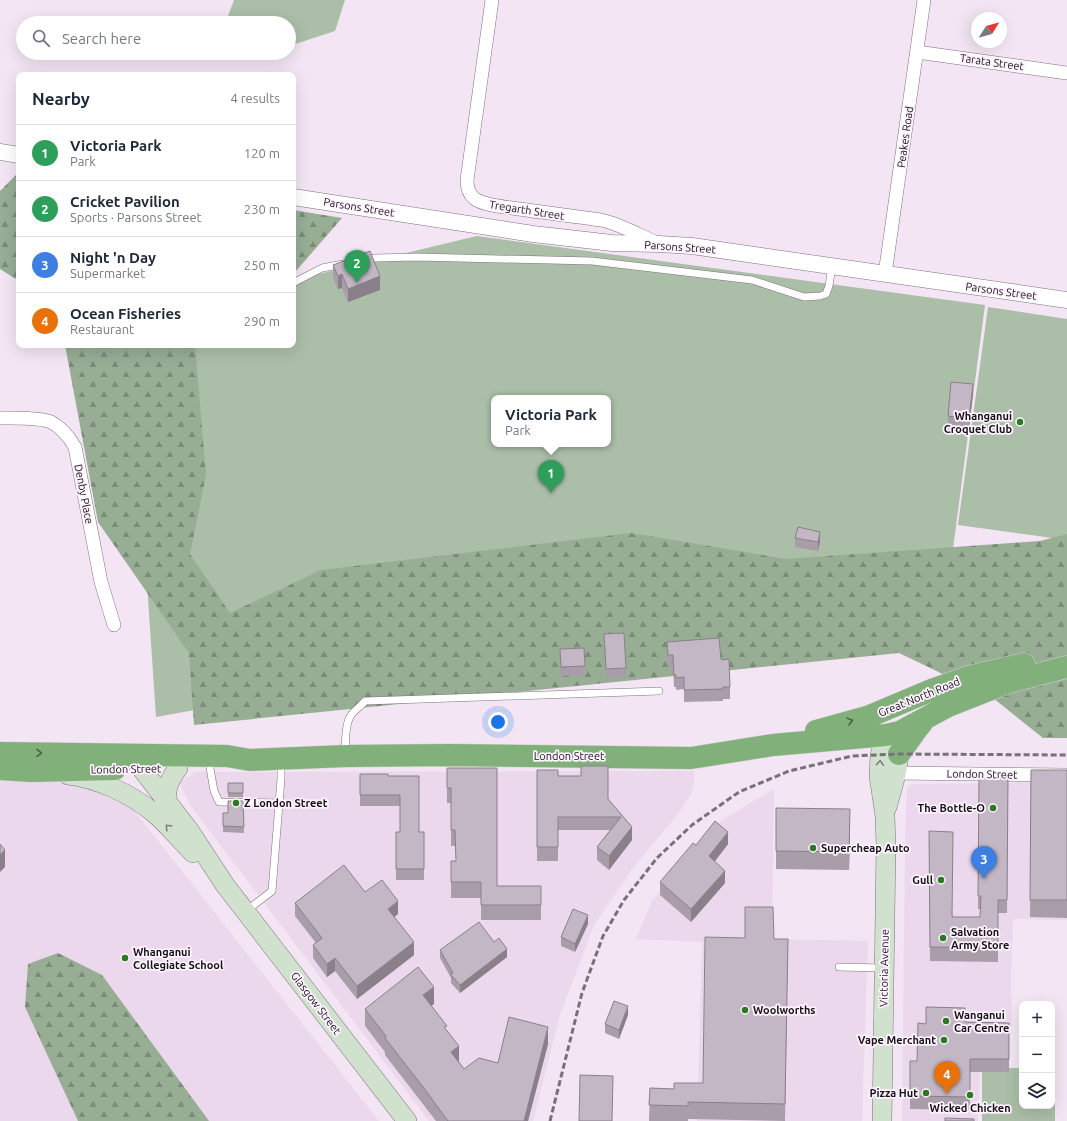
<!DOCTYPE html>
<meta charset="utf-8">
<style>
:root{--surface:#fff;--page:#f6f6f7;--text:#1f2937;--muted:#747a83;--line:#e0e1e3;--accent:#0b8043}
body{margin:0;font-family:Ubuntu,sans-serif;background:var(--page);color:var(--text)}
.controls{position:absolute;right:12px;bottom:12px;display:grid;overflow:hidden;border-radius:8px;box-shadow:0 4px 16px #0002}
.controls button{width:36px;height:36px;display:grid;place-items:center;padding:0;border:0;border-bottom:1px solid var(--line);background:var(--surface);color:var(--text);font:20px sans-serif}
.compass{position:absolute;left:971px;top:12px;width:36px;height:36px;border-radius:50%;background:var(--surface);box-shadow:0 4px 16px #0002;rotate:53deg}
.you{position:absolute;left:498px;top:722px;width:14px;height:14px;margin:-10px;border:3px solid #fff;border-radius:50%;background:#1a73e8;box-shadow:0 0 0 6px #1a73e833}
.badge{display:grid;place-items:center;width:26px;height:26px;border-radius:50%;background:var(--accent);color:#fff;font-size:13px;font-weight:700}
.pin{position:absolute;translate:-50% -33px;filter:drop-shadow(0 1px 2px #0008)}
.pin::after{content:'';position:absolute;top:21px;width:14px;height:12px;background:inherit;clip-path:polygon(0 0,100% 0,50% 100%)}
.popup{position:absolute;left:491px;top:395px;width:120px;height:52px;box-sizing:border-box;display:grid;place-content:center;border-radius:8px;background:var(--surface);filter:drop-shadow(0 1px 3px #0005);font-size:13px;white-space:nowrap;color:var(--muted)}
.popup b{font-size:15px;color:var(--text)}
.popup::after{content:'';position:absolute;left:50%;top:100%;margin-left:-8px;border:8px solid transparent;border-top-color:var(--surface)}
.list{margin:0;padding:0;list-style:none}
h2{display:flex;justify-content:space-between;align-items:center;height:52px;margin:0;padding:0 16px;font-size:17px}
h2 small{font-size:13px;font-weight:400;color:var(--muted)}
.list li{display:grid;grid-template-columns:26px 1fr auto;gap:12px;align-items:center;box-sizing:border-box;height:56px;padding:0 16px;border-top:1px solid var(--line)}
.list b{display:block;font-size:15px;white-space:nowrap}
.list p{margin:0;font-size:13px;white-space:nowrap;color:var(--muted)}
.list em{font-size:13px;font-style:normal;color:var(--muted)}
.icon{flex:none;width:22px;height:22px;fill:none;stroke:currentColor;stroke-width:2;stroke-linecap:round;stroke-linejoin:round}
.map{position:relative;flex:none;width:1067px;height:1121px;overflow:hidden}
.search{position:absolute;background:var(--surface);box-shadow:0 4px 16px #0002;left:16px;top:16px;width:280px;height:44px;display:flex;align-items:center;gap:10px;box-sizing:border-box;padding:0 14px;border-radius:22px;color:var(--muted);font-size:15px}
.panel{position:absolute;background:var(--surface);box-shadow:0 4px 16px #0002;left:16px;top:72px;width:280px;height:276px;border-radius:8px}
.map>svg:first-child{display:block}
</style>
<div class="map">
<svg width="1067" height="1121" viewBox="0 0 1067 1121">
<defs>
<pattern id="forest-firs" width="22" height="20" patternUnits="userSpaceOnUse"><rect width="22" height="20" fill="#97ad94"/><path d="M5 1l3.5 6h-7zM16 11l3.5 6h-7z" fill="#7a8b78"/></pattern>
</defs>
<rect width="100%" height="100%" fill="#f3e5f3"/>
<path fill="#ebd8ec" d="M 694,771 L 694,782 L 691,794 L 679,813 L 632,869 L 594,925 L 560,1015 L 533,1121 L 429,1121 L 190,805 L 180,783 L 195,772 Z
M 0,776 L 79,777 L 122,795 L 379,1121 L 0,1121 Z
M 1067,782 L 1067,920 L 1013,919 L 1011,980 L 1012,1026 L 974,1024 L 980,1068 L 978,1121 L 902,1121 L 905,845 L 907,788 L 912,784 Z
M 774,789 L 772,939 L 868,941 L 862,1121 L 697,1121 L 702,942 L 636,939 L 652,901 L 722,820 Z"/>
<path fill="#abbea8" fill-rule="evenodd" d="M 234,0 L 345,0 L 335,31 L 289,46 L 289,23 L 238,23 L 228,16 Z
M 477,236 L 985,305 L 951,564 L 451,664 L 156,717 L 136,421 L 160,345 L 293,345 L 293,280 ZM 494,398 L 608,398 L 608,444 L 494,444 Z
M 988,307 L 1067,319 L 1067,540 L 958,525 Z
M 982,1068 L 1022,1068 L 1022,1106 L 1052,1106 L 1052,1069 L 1055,1069 L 1055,1121 L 982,1121 Z"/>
<path fill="url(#forest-firs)" d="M 19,172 L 19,281 L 0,269 L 0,191 Z
M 293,210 L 342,218 L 296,271 L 293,272 Z
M 65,345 L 195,345 L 206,475 L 190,554 L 230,613 L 321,570 L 631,533 L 786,559 L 1040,541 L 1067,534 L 1067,738 L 1043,738 L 993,698 L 899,653 L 194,725 L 189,653 L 98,522 Z
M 58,953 L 102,975 L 209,1121 L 78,1121 L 25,1007 L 28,964 Z"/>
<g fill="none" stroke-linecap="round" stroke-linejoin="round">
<g stroke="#7e727e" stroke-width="8">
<path id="service" d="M 365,260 L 375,258 L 416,257 L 592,261 L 752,280 L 804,297 L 820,296 L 826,294 L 829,286 L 832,266
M 293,283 L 322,268 L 343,264
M 346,754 C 345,744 345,724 351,715 C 355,710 361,706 365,701 L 659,691
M 210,768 L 214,791 L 219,802 L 279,803
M 246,911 L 272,891 L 274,866 L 281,779 L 281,760
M 839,967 L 883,968"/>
</g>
<g stroke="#7e727e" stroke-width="14">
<path id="minor" d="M 492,0 L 467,180 C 467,187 468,194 475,199 C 486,206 506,207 519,209 C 546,213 574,216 601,220 C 620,224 639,235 657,243
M 917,52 L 1067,73
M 885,274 L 924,0
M 0,418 C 14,418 39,417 51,422 C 61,427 69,437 75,447 L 101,582 L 114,625
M 896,773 L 1067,775"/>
</g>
<g stroke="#7e727e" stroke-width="17">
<path id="tertiary" d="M 0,152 L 19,155
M 293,197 L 533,234 L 612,243 L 659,244 L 692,246 L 1067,300"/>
</g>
<g stroke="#7e727e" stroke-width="20">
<path id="secondary" d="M 131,755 L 189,830 L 225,885 L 407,1121
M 68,775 C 97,778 131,794 154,813 C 168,825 180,840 193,853
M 166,801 C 167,785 169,781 178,768
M 887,807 C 890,796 901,762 898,752 C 897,748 895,744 892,741
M 882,1121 L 886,846 L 885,816 L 879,776 L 880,755 L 886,735"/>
</g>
<g stroke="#d0d0d1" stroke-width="23">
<path id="trunk" d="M 816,731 L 870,716 L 934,689 L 968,677 L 1024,664
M 0,753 L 227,756 L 250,760 L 346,756 L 449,755 L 691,758 L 773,745 L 886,735 L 900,732 L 948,706 L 1009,682 L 1067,667
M 899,754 L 917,729 L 922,723
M 0,769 L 31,771 L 115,769"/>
</g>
<use href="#service" stroke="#fff" stroke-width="7"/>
<use href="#minor" stroke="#fff" stroke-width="13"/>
<use href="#tertiary" stroke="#fff" stroke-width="16"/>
<use href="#secondary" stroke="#d0e1ce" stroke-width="19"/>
<use href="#trunk" stroke="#82b07b" stroke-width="22"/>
<path stroke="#797079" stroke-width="3" stroke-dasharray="6 3" stroke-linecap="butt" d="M 550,1121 L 582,993 L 603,936 L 624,900 L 657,858 L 692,825 L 739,792 L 789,771 L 852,756 L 899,754 L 1067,755"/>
</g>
<path fill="#a99da9" d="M 333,265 L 380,290 L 348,302 L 342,288 L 338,289 L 333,278 Z
M 973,393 L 969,428 L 948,425 L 948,416 Z
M 795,538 L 820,541 L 818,551 L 795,547 Z
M 604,634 L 626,668 L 626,677 L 606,678 Z
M 667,642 L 721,659 L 730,687 L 730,699 L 723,699 L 723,701 L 684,702 L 684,689 L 676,690 L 676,687 L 674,687 L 673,667 L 668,667 Z
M 560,649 L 585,666 L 585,675 L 561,676 Z
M 447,768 L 497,886 L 541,886 L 541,920 L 481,920 L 481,898 L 451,898 L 451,861 L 456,861 L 455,846 L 451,846 L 451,803 L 447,803 Z
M 537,770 L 558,776 L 608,799 L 632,827 L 632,840 L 609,870 L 597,860 L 597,847 L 610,830 L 558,830 L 558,861 L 537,861 Z
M 1031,770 L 1067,770 L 1067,918 L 1030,917 Z
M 360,774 L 388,776 L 419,776 L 419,832 L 424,832 L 424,880 L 396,880 L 396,832 L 400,832 L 400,806 L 360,806 Z
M 979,778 L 1008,778 L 1007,913 L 998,913 L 998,962 L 930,961 L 929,831 L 953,917 L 980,917 L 981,909 L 978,909 Z
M 228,783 L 243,783 L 243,797 L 228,797 Z
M 243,801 L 244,833 L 223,832 L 223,813 L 228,813 Z
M 776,808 L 850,827 L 849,870 L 776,869 Z
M 728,844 L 714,862 L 725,883 L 691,922 L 660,895 L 660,882 L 696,845 Z
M 365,892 L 398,914 L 394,917 L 414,955 L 357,999 L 335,971 L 327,977 L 313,958 L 313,945 L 316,943 L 295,916 L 295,903 Z
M 745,907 L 774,939 L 788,939 L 785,1121 L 688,1119 L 688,1121 L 649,1121 L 650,1088 L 674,1089 L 703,1083 L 745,938 Z
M 588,924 L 575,952 L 561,946 L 561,937 Z
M 494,942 L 507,957 L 460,993 L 451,983 L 451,978 L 440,958 L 440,950 Z
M 434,1004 L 431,1006 L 447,1031 L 459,1062 L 464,1069 L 498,1063 L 548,1044 L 528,1121 L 436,1121 L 385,1055 L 385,1052 L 365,1026 L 365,1009 Z
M 628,1015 L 619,1039 L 605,1033 L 605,1024 Z
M 965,1022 L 1009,1023 L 1009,1072 L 970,1072 L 970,1110 L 910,1109 L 910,1061 L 917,1061 Z"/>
<path fill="#89808a" d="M 342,274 L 342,288 L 338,289 L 338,276 Z
M 380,276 L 380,290 L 348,302 L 348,289 Z
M 973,384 L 973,393 L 969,428 L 969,419 Z
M 820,532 L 820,541 L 818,551 L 818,542 Z
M 850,809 L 850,827 L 849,870 L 849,852 Z
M 632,827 L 632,840 L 609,870 L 609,856 Z
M 728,832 L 728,844 L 709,869 L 709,856 Z
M 5,850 L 5,867 L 0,872 L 0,855 Z
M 725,871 L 725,883 L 691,922 L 691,909 Z
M 398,901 L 398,914 L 388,922 L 388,909 Z
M 588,915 L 588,924 L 575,952 L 575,944 Z
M 414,942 L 414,955 L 357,999 L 357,986 Z
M 507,949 L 507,957 L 460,993 L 460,985 Z
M 335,958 L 335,971 L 327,977 L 327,964 Z
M 434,987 L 434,1004 L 423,1012 L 423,995 Z
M 628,1006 L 628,1015 L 619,1039 L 619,1030 Z
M 548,1027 L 548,1044 L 528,1121 L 524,1121 Z
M 459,1046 L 459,1063 L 451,1052 Z"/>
<path fill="#c4b7c5" stroke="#89808a" d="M 370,251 L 380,276 L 348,289 L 342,274 L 338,276 L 333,265 Z
M 951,382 L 973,384 L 969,419 L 948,416 Z
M 798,527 L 820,532 L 818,542 L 795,538 Z
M 624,633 L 626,668 L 606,669 L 604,634 Z
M 719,638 L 721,659 L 722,659 L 722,660 L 729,659 L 730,687 L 723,687 L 723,689 L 684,690 L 684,677 L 676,678 L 676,675 L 674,675 L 673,655 L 668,655 L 667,642 Z
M 584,648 L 585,666 L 561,667 L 560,649 Z
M 581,766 L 608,766 L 608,799 L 632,827 L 609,856 L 597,847 L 621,817 L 558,817 L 558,847 L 537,847 L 537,770 L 558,770 L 558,776 L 581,776 Z
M 447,768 L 497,768 L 497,886 L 541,886 L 541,905 L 481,905 L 481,882 L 451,882 L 451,861 L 456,861 L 455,830 L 451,830 L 451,788 L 447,788 Z
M 1031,770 L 1067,770 L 1067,900 L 1030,900 Z
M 360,774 L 388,774 L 388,776 L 419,776 L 419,832 L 424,832 L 424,869 L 396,869 L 396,832 L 400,832 L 400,795 L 360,795 Z
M 979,778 L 1008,778 L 1007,900 L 998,900 L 998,948 L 930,947 L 929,831 L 953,832 L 952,917 L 980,917 L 981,896 L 978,896 Z
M 228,783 L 243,783 L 243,793 L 228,793 Z
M 228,801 L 243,801 L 244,827 L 223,826 L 223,813 L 228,813 Z
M 776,808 L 850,809 L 849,852 L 776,851 Z
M 715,821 L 728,832 L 709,856 L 725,871 L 691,909 L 660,882 L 693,843 L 696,845 Z
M 0,844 L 5,850 L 0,855 Z
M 344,865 L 365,892 L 382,880 L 398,901 L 388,909 L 414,942 L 357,986 L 335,958 L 327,964 L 313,945 L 322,938 L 295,903 Z
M 745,907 L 773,907 L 774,939 L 788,939 L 785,1104 L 688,1102 L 688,1106 L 649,1105 L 650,1088 L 674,1089 L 674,1083 L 703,1083 L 705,937 L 745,938 Z
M 573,909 L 588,915 L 575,944 L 561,937 Z
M 479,922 L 494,942 L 499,938 L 507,949 L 460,985 L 451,975 L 453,973 L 440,950 Z
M 418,967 L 434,987 L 423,995 L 447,1026 L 444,1027 L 459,1046 L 451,1052 L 464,1069 L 479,1058 L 498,1063 L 509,1017 L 548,1027 L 524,1121 L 448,1121 L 423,1087 L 385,1038 L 386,1036 L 365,1009 Z
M 614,1001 L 628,1006 L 619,1030 L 605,1024 Z
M 926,1007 L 965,1008 L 965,1022 L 1009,1023 L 1009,1059 L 970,1059 L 970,1097 L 910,1096 L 910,1061 L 917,1061 L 918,1023 L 926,1024 Z
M 580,1075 L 613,1076 L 612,1121 L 579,1121 Z
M 945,1118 L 974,1119 L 974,1121 L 945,1121 Z"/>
<defs><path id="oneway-chevron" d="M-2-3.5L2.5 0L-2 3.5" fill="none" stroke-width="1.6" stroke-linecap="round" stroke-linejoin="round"/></defs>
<g stroke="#4c6149">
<use href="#oneway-chevron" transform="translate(850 721) rotate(-15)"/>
<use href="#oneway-chevron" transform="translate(39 753) rotate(1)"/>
</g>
<g stroke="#7c847c">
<use href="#oneway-chevron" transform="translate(880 763) rotate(-87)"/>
<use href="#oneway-chevron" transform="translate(168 827) rotate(-135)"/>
</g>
<g fill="#2b7921" stroke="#fef3ff" stroke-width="1.5">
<circle cx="1020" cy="422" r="4"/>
<circle cx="236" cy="803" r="4"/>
<circle cx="993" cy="808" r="4"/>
<circle cx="813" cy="848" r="4"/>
<circle cx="941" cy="880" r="4"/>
<circle cx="943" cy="938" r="4"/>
<circle cx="125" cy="958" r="4"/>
<circle cx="745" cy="1010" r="4"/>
<circle cx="946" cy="1021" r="4"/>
<circle cx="944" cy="1040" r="4"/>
<circle cx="926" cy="1093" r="4"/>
<circle cx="970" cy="1095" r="4"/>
</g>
<g text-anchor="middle" stroke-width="3.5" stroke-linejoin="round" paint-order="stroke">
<g font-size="11" fill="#161217" stroke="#fef3ff">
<text transform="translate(992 62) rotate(8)" y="4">Tarata Street</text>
<text transform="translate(905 137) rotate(-82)" y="4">Peakes Road</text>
<text transform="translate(359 207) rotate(9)" y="4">Parsons Street</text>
<text transform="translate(527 210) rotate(9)" y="4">Tregarth Street</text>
<text transform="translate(680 247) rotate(4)" y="4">Parsons Street</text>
<text transform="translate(1001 291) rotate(8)" y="4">Parsons Street</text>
<text transform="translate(84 494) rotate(79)" y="4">Denby Place</text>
<text transform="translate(919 697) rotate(-22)" y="4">Great North Road</text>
<text x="569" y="760">London Street</text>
<text transform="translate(126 769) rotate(-1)" y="4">London Street</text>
<text transform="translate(982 774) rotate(1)" y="4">London Street</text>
<text transform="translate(884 968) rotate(-89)" y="4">Victoria Avenue</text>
<text transform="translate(316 1003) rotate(53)" y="4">Glasgow Street</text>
</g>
<g font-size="11" font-weight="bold" fill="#161217" stroke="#fef3ff" text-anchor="start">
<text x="1012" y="420" text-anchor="end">Whanganui<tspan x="1012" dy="13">Croquet Club</tspan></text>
<text x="244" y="807">Z London Street</text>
<text x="985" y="812" text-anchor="end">The Bottle-O</text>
<text x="821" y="852">Supercheap Auto</text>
<text x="933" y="884" text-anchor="end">Gull</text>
<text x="951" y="936">Salvation<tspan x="951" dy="13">Army Store</tspan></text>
<text x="133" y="956">Whanganui<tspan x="133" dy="13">Collegiate School</tspan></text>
<text x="753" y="1014">Woolworths</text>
<text x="954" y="1019">Wanganui<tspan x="954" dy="13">Car Centre</tspan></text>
<text x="936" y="1044" text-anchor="end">Vape Merchant</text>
<text x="918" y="1097" text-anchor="end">Pizza Hut</text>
<text x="970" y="1112" text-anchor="middle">Wicked Chicken</text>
</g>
</g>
</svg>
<div class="controls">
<button>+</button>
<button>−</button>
<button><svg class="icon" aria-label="layers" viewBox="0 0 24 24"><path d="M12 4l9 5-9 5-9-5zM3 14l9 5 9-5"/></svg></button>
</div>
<svg class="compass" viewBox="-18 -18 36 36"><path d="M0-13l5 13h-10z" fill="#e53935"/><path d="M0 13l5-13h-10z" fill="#747a83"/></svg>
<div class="you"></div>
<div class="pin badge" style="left:551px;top:493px;background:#2e9e5b">1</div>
<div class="popup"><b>Victoria Park</b>Park</div>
<div class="pin badge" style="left:357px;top:283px;background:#2e9e5b">2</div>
<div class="pin badge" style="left:984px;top:879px;background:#3f7fe0">3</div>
<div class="pin badge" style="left:947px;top:1094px;background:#e8710a">4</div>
<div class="search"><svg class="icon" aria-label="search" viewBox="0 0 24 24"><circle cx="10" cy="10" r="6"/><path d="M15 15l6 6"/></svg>Search here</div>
<section class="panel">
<h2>Nearby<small>4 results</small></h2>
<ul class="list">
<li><span class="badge" style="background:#2e9e5b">1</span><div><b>Victoria Park</b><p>Park</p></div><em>120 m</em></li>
<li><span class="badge" style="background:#2e9e5b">2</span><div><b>Cricket Pavilion</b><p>Sports · Parsons Street</p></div><em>230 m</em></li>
<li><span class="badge" style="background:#3f7fe0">3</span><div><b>Night 'n Day</b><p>Supermarket</p></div><em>250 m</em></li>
<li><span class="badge" style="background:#e8710a">4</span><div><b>Ocean Fisheries</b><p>Restaurant</p></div><em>290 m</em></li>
</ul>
</section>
</div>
